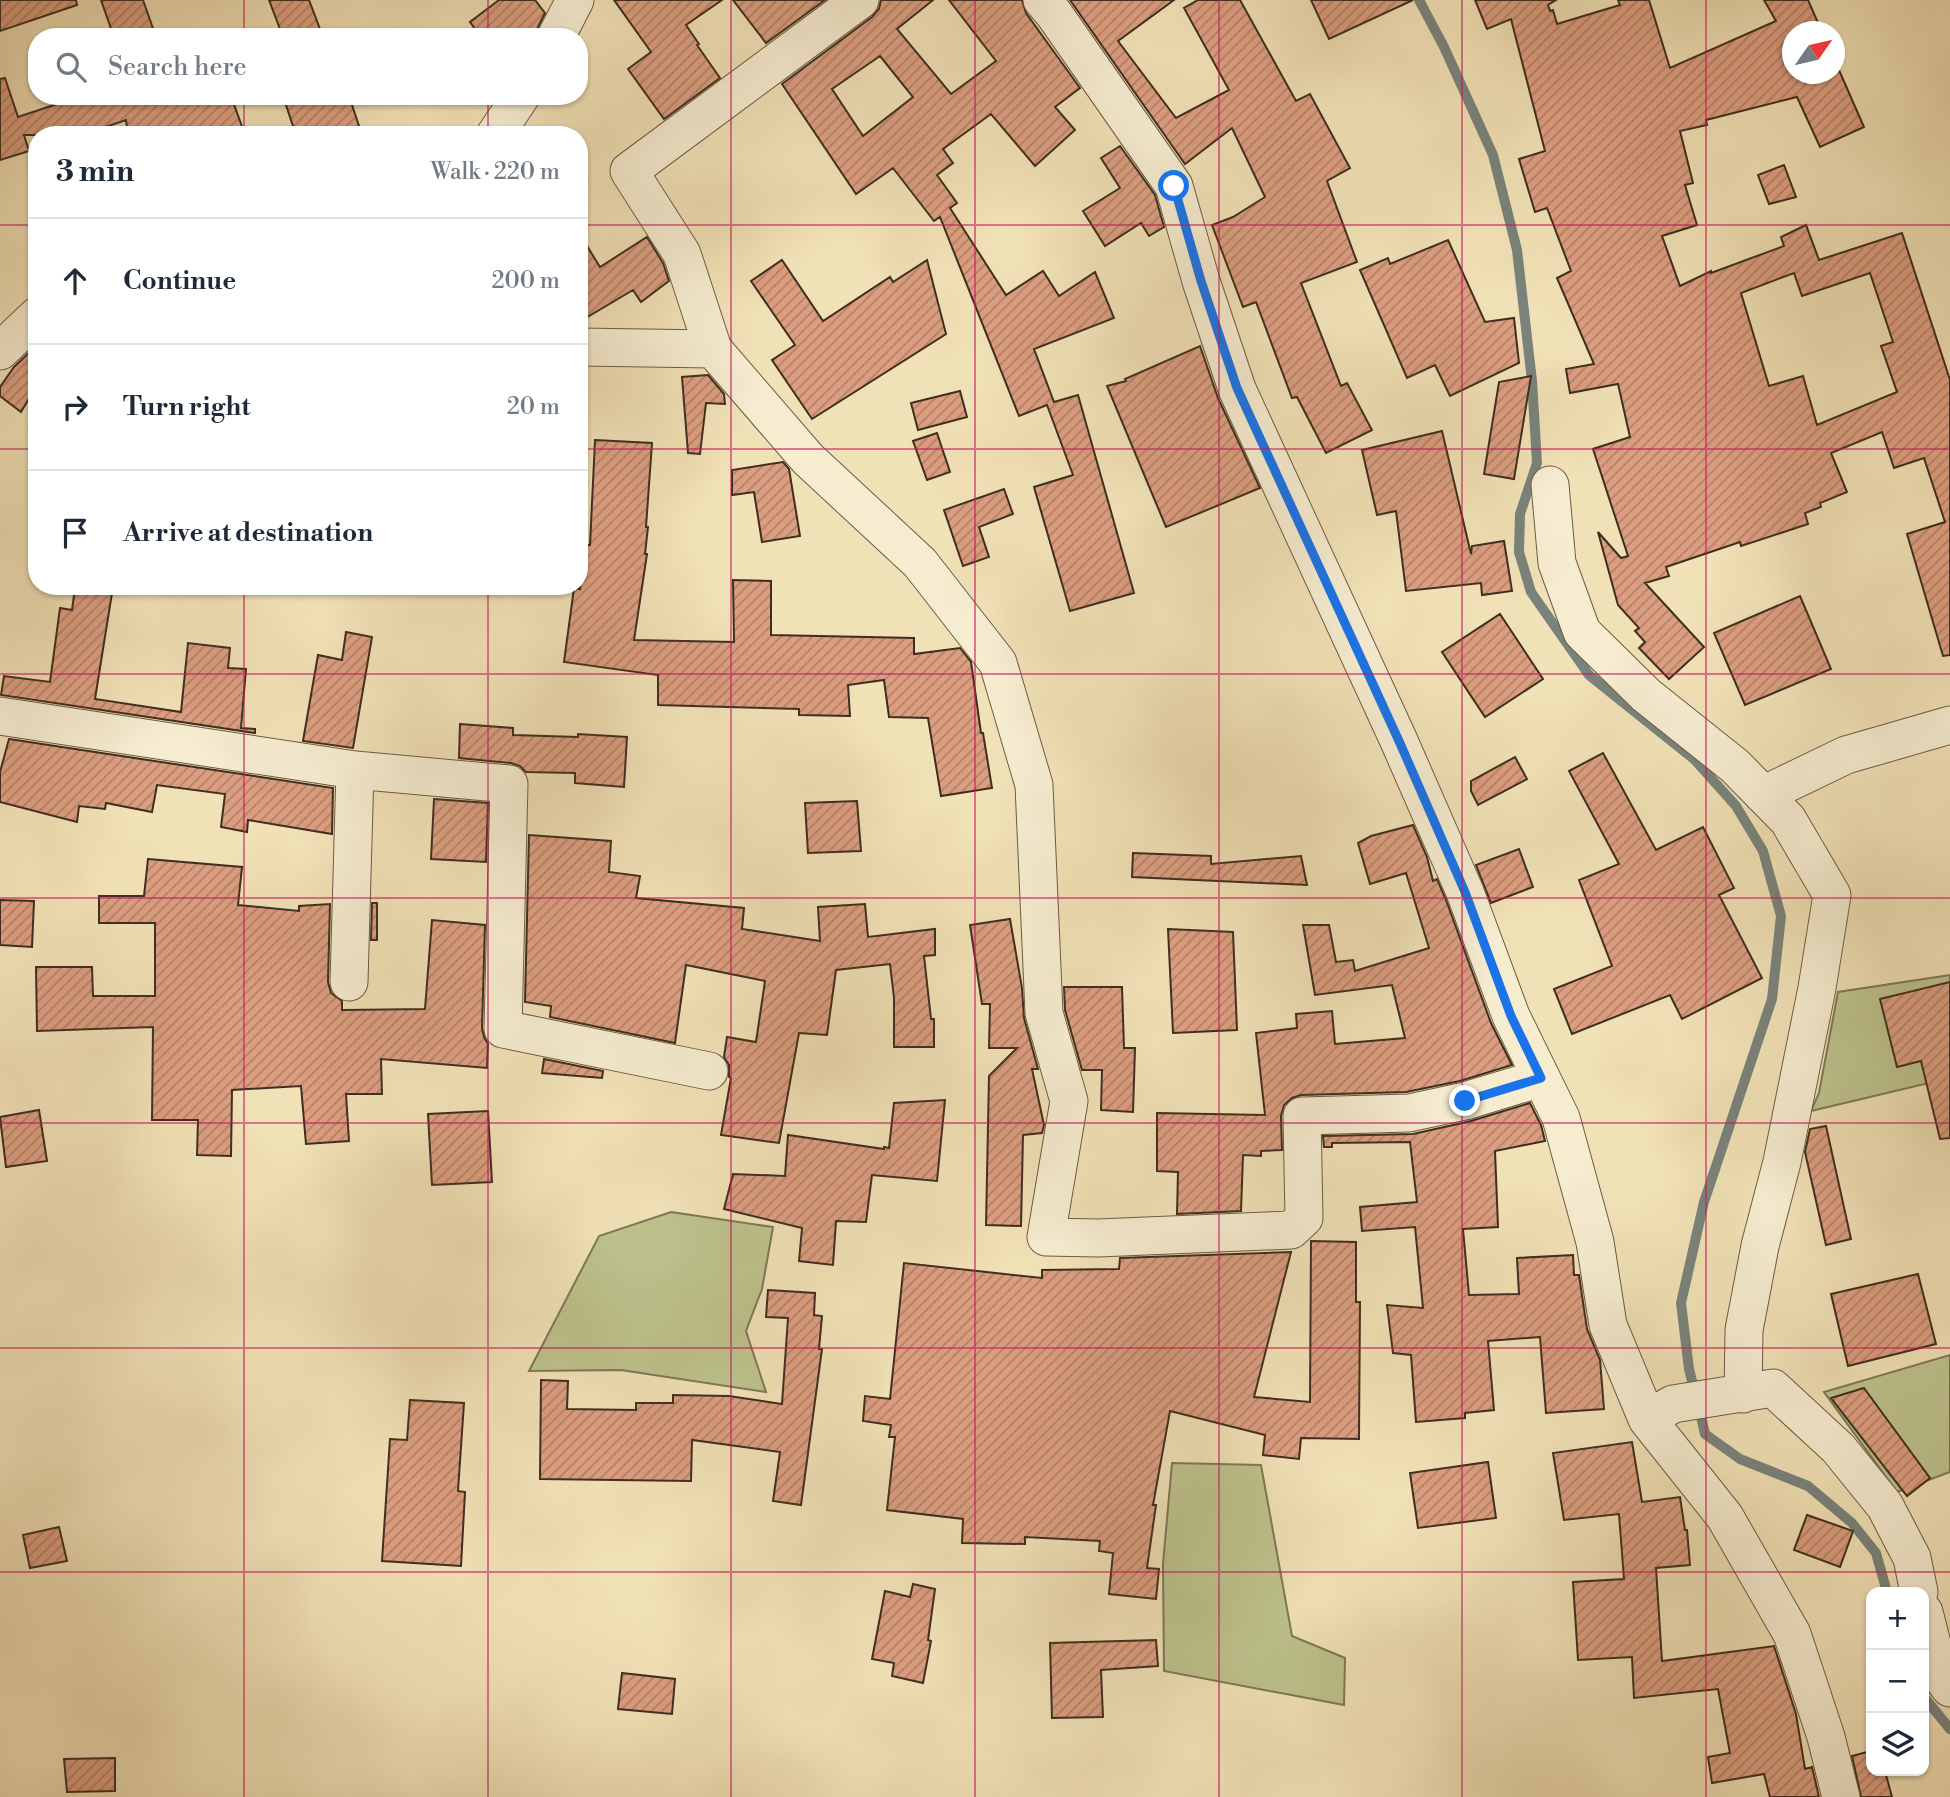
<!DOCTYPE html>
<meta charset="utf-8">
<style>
:root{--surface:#fff;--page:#f2f2f3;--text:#1f2937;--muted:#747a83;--line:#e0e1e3}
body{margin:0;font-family:"Libre Bodoni",serif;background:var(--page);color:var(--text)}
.controls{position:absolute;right:21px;bottom:21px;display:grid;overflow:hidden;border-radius:14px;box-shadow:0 2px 5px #0004}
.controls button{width:63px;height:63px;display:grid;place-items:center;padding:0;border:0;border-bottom:2px solid var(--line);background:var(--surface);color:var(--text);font:35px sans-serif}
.compass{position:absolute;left:1782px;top:21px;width:63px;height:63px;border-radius:50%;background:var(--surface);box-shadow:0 2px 5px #0004;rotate:56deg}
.stop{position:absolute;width:21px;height:21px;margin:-16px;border:5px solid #1a73e8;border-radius:50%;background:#fff}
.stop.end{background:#1a73e8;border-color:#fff;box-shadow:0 2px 7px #0008}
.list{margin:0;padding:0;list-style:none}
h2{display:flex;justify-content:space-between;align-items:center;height:91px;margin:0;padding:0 28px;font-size:30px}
h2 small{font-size:23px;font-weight:400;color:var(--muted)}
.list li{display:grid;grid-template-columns:46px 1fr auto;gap:21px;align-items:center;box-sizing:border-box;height:126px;padding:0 28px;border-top:2px solid var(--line)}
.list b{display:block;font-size:26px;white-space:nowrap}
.list em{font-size:23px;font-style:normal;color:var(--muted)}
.icon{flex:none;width:38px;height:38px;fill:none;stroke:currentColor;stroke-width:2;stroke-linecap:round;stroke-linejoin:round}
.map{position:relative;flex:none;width:1950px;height:1797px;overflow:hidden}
.search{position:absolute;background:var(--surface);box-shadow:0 2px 5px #0004;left:28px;top:28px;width:560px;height:77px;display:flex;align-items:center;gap:18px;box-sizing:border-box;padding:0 24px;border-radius:28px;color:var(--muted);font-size:26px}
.panel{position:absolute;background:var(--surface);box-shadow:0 2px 5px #0004;left:28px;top:126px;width:560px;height:469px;border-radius:28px}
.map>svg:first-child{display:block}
</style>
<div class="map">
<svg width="1950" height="1797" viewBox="0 0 1950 1797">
<defs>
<pattern id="building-hatch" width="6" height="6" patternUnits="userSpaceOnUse" patternTransform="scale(1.75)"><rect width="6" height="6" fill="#dc9e80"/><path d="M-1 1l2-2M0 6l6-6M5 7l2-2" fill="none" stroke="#b48168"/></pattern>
</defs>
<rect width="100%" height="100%" fill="#f1e1b6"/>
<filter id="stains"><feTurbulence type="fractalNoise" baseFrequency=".00286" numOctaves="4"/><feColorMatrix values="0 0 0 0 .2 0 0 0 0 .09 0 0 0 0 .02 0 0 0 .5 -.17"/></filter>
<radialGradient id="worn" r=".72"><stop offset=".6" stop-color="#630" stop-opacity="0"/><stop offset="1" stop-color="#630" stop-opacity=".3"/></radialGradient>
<path fill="#bdc28c" stroke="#7e7856" stroke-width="2" d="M 1950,975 L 1950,1078 L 1811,1111 L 1819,1093 L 1838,992 Z
M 671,1212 L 773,1227 L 762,1289 L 746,1331 L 766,1392 L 621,1370 L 529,1371 L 599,1236 Z
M 1950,1355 L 1950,1472 L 1897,1492 L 1824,1392 Z
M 1172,1463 L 1261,1465 L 1292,1636 L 1345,1658 L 1344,1705 L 1164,1671 L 1163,1564 Z"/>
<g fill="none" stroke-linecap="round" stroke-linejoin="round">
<path stroke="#79837b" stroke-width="10" d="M 1419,0 L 1444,47 L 1493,155 L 1517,250 L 1532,381 L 1537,463 L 1520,514 L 1519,552 L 1531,592 L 1589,675 L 1694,759 L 1736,806 L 1763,851 L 1781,916 L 1772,999 L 1704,1202 L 1681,1303 L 1689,1369 L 1695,1393
M 1699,1408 L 1705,1434 L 1740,1459 L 1808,1486 L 1852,1523 L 1876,1553 L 1887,1592
M 1924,1697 L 1950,1729"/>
</g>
<path fill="url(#building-hatch)" stroke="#3f2e1f" stroke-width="2" fill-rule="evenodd" d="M 0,0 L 76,0 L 77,5 L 0,31 Z
M 101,0 L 143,0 L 156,37 L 114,37 Z
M 269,0 L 309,0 L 323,37 L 283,37 Z
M 499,0 L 535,0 L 545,13 L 537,29 L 526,37 L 481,37 L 470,22 Z
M 614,0 L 722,0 L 686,25 L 699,44 L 697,45 L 720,78 L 664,119 L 628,69 L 651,52 Z
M 733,0 L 825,0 L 766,43 Z
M 881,0 L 933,0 L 897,29 L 951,94 L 996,61 L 949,0 L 1022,0 L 1026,13 L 1080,88 L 1055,107 L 1075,130 L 1035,166 L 991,114 L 943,149 L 953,163 L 937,175 L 957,203 L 950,208 L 1006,295 L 1043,271 L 1059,296 L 1095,272 L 1114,318 L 1034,349 L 1054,402 L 1078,395 L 1134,593 L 1070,611 L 1034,487 L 1073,475 L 1047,405 L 1019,416 L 940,217 L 934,221 L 893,168 L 856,194 L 782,84 L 872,17 L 879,9 ZM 880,56 L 913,97 L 863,136 L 832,89 Z
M 1070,0 L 1174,0 L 1118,41 L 1176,118 L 1229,90 L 1184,8 L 1198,0 L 1240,0 L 1296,101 L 1310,94 L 1350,168 L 1327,181 L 1357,262 L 1301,283 L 1341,386 L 1347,383 L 1372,430 L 1326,453 L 1297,397 L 1292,398 L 1256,302 L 1243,307 L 1212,225 L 1233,217 L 1265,197 L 1232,128 L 1185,164 Z
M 1311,0 L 1413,0 L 1329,39 Z
M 1475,0 L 1556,0 L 1548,5 L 1550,11 L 1553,10 L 1557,24 L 1620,5 L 1618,0 L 1649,0 L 1670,68 L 1776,21 L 1764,0 L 1808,0 L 1822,32 L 1793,32 L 1793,74 L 1835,74 L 1835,61 L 1864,127 L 1820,147 L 1797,97 L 1706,120 L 1707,125 L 1680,131 L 1693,183 L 1685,185 L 1697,225 L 1662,236 L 1680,286 L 1711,271 L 1711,273 L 1784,246 L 1781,237 L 1806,225 L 1819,260 L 1902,233 L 1950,380 L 1950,655 L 1943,656 L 1907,534 L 1945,522 L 1924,458 L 1894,468 L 1882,432 L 1831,453 L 1847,492 L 1820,503 L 1821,507 L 1805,513 L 1808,524 L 1741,546 L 1740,542 L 1666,567 L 1669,576 L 1645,583 L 1704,647 L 1669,679 L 1639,648 L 1645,642 L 1635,631 L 1639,628 L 1618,605 L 1598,532 L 1621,558 L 1628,556 L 1593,449 L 1630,437 L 1618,384 L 1570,393 L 1566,369 L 1594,364 L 1557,278 L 1571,271 L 1547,208 L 1535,212 L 1519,159 L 1545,151 L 1511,19 L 1487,29 ZM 1794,273 L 1802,296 L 1870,273 L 1893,342 L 1881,346 L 1897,392 L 1817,425 L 1803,376 L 1769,386 L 1741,293 Z
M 5,78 L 18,117 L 81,96 L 231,96 L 245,135 L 128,135 L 126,120 L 82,135 L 24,135 L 29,151 L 0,160 L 0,79 Z
M 283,96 L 349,96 L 362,135 L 296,135 Z
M 1120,146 L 1155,195 L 1164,227 L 1149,236 L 1141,223 L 1105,246 L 1083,211 L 1120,188 L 1101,158 Z
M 1784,165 L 1796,197 L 1769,204 L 1758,175 Z
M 579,233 L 600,267 L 647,237 L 663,263 L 669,281 L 641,302 L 633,290 L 579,322 Z
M 1448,240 L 1485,322 L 1514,318 L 1519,363 L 1450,396 L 1435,365 L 1407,378 L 1360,270 L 1388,258 L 1390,264 Z
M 782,260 L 823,321 L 890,277 L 893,282 L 927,260 L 946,334 L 812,419 L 772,360 L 795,345 L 751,281 Z
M 37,345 L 37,385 L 21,412 L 0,396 L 0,387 L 14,367 Z
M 1200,346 L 1218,398 L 1260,488 L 1166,527 L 1107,386 L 1126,381 L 1125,379 Z
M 708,375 L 724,394 L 725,404 L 706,403 L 700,454 L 688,453 L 682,377 Z
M 1531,376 L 1514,479 L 1484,474 L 1499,382 Z
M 960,391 L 967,417 L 918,430 L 911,403 Z
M 1442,431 L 1471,554 L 1472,546 L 1504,541 L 1512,591 L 1482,595 L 1481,583 L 1406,591 L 1396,511 L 1377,515 L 1362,450 Z
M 937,433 L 950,472 L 927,480 L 913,441 Z
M 595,440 L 652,443 L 646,527 L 648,527 L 645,554 L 647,554 L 634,640 L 734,642 L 733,580 L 771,581 L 771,635 L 914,638 L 914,654 L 960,648 L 971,662 L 981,733 L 983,733 L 992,788 L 941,796 L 928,718 L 889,717 L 884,680 L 848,685 L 850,716 L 799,715 L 799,709 L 658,705 L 658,675 L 564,662 L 574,588 L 580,589 L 582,545 L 590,545 Z
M 783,462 L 789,469 L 800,536 L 762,542 L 754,492 L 732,495 L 732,470 Z
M 1004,489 L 1013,514 L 979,527 L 989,557 L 963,566 L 944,510 Z
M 75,588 L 112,593 L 95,699 L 181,712 L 188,643 L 230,648 L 228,668 L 246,669 L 241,728 L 255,729 L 255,733 L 1,695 L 4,676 L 50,682 L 60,608 L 72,610 Z
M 1800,596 L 1831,669 L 1745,705 L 1714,633 Z
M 1500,614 L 1543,679 L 1485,717 L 1442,652 Z
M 346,632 L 372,637 L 353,748 L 303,741 L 318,655 L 342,660 Z
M 460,724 L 513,728 L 513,735 L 578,737 L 578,734 L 627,737 L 624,787 L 575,783 L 575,773 L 526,772 L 520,766 L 511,763 L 459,758 Z
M 9,739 L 333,788 L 332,834 L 248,820 L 247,832 L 221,827 L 225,794 L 157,785 L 152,812 L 106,803 L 105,809 L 79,806 L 77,822 L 0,802 L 0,772 Z
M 1603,753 L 1656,850 L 1703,827 L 1734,888 L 1719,895 L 1762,978 L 1682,1019 L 1670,995 L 1572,1034 L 1554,989 L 1612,966 L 1579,880 L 1619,864 L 1569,771 Z
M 1515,757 L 1527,779 L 1478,805 L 1471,791 L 1471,781 Z
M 434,799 L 488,803 L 486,862 L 431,859 Z
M 857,801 L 861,851 L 808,853 L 805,803 Z
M 1413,825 L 1427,857 L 1433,881 L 1437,879 L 1446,900 L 1491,1023 L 1512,1065 L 1460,1081 L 1406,1092 L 1301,1095 L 1292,1098 L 1284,1105 L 1281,1116 L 1282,1150 L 1261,1151 L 1261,1156 L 1243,1155 L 1241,1211 L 1177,1214 L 1178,1172 L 1157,1171 L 1157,1113 L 1265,1115 L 1256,1033 L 1297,1028 L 1296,1014 L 1332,1011 L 1335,1044 L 1405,1038 L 1392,985 L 1315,995 L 1303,925 L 1329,925 L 1336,962 L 1353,960 L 1355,971 L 1429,948 L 1406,873 L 1370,884 L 1358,843 L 1371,836 Z
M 529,835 L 611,841 L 609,872 L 640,876 L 636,898 L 744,908 L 742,929 L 820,941 L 818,907 L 865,904 L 868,937 L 935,929 L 935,955 L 924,956 L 931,1019 L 934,1019 L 934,1047 L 894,1047 L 894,998 L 890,964 L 836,970 L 827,1035 L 799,1033 L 779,1143 L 721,1135 L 731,1078 L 729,1077 L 729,1065 L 724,1057 L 727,1037 L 756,1042 L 765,981 L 686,965 L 675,1043 L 550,1017 L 551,1006 L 525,1002 Z
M 1519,849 L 1533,887 L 1491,903 L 1476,865 Z
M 1133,853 L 1211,856 L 1211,864 L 1301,856 L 1307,885 L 1132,877 Z
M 148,859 L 242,867 L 238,905 L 299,911 L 299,906 L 330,904 L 328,982 L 331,993 L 342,1001 L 342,1010 L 425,1009 L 432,920 L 485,925 L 482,1028 L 484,1037 L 488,1044 L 487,1068 L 381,1059 L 382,1094 L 346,1094 L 349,1141 L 306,1144 L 301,1086 L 232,1090 L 231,1156 L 197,1155 L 198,1120 L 152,1120 L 153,1027 L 37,1031 L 36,967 L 92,967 L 93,996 L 155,996 L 155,923 L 99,923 L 99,896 L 144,896 Z
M 0,900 L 34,901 L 32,947 L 0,945 Z
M 372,903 L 377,903 L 377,940 L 371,940 Z
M 1010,919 L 1022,988 L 1024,1018 L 1038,1069 L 1032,1069 L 1044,1125 L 1042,1133 L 1023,1135 L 1021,1226 L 986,1225 L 989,1076 L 1017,1048 L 989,1048 L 990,1004 L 982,1004 L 970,925 Z
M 1168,929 L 1233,932 L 1237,1030 L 1173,1033 Z
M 1950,982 L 1950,1138 L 1940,1139 L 1921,1061 L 1897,1067 L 1880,999 Z
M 1064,987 L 1122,987 L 1124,1048 L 1135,1048 L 1133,1112 L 1101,1110 L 1102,1070 L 1082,1070 L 1065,1010 Z
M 544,1059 L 603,1071 L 602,1078 L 542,1073 Z
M 945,1100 L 937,1181 L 872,1175 L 866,1222 L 836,1221 L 833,1265 L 799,1261 L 802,1228 L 724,1209 L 733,1174 L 785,1176 L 788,1135 L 884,1149 L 884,1147 L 889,1148 L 894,1103 Z
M 1530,1103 L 1541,1125 L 1545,1141 L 1495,1151 L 1498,1227 L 1463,1229 L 1469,1295 L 1519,1294 L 1517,1258 L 1573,1255 L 1574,1275 L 1579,1275 L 1587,1329 L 1600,1360 L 1604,1409 L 1546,1413 L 1540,1337 L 1488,1341 L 1494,1410 L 1465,1413 L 1465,1418 L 1416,1422 L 1411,1355 L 1393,1353 L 1387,1305 L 1423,1308 L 1415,1227 L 1362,1231 L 1360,1207 L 1417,1202 L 1410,1142 L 1332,1143 L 1332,1147 L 1324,1147 L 1323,1136 L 1413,1134 L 1471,1121 Z
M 39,1110 L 47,1161 L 6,1167 L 0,1117 Z
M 488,1111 L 492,1182 L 432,1185 L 428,1114 Z
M 1826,1126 L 1851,1239 L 1826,1245 L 1805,1152 L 1810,1129 Z
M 1311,1241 L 1356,1242 L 1356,1302 L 1360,1302 L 1359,1439 L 1301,1438 L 1299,1459 L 1263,1455 L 1265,1435 L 1170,1411 L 1153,1505 L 1156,1505 L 1147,1568 L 1159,1569 L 1156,1599 L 1109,1594 L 1113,1553 L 1099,1551 L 1100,1541 L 1025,1537 L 1025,1544 L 962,1543 L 963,1519 L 887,1510 L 895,1437 L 889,1437 L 891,1425 L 863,1421 L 865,1396 L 890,1399 L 904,1263 L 1042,1278 L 1042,1270 L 1119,1269 L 1120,1258 L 1291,1252 L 1254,1397 L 1310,1402 Z
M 1918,1274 L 1936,1344 L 1848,1366 L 1831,1294 Z
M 768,1290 L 815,1293 L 814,1315 L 822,1316 L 819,1349 L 822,1349 L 801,1505 L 773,1501 L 780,1452 L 692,1440 L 691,1481 L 540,1479 L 541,1380 L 568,1381 L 567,1409 L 636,1410 L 636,1403 L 673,1403 L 673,1395 L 729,1396 L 782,1404 L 788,1318 L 766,1317 Z
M 1864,1388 L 1930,1478 L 1907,1496 L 1831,1398 Z
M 410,1400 L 464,1403 L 458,1491 L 465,1492 L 461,1566 L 382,1561 L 390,1439 L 407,1440 Z
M 1632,1442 L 1642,1502 L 1680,1497 L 1685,1530 L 1687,1530 L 1690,1565 L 1656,1568 L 1662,1661 L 1774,1646 L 1796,1714 L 1805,1769 L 1812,1767 L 1819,1797 L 1770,1797 L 1764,1774 L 1712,1783 L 1708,1757 L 1730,1753 L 1718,1689 L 1634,1698 L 1632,1657 L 1578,1660 L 1573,1582 L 1624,1579 L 1619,1514 L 1564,1520 L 1553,1453 Z
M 1488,1462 L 1496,1518 L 1418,1528 L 1410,1473 Z
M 1807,1515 L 1853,1531 L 1840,1567 L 1794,1550 Z
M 59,1527 L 67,1561 L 30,1568 L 23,1535 Z
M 913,1584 L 935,1589 L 928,1640 L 931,1641 L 923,1683 L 892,1676 L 894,1663 L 872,1659 L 885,1591 L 910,1597 Z
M 1156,1640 L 1158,1666 L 1101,1670 L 1103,1717 L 1052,1718 L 1050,1643 Z
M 622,1673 L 675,1679 L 672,1714 L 618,1709 Z
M 1871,1751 L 1871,1771 L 1885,1771 L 1892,1797 L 1861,1797 L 1852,1756 Z
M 115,1758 L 115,1791 L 67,1792 L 64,1759 Z"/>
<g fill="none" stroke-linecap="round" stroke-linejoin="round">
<g stroke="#6c5b45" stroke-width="39">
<path id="minor" d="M 1042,0 L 1054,14 L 1174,186 L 1201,281 L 1237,389 L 1399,741 L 1465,892 L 1511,1016 L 1561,1118 L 1595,1242 L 1608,1325 L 1647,1419 L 1725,1517 L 1792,1634 L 1826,1737 L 1841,1797
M 556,37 L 575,0
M 495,135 L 521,96
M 579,347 L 713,349 L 808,459 L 920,563 L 998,663 L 1034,785 L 1044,1013 L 1069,1101 L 1046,1237 L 1098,1238 L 1291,1230 L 1304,1218 L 1302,1116 L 1409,1113 L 1465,1101 L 1541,1078
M 713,349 L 682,254 L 629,171 L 860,0
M 0,351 L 37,316
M 1550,485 L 1557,563 L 1582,632 L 1646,695 L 1735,766 L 1788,820 L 1832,895 L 1817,988 L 1782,1162 L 1760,1246 L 1744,1330 L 1743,1394
M 0,716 L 355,770 L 509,784 L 503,1029 L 709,1071
M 1763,795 L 1846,755 L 1950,725
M 349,982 L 355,770
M 1647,1419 L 1673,1404 L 1773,1388 L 1838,1448 L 1885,1506 L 1912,1558 L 1919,1592
M 1924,1612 L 1940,1675 L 1950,1688"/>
</g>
<use href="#minor" stroke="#f6ecd0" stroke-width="37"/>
</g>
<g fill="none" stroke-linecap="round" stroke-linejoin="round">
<path stroke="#1a73e8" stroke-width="9" d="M 1174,186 L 1201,281 L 1237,388 L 1399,741 L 1465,892 L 1511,1016 L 1541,1078 L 1465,1101"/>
</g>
<path fill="none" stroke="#c2185b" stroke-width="2" stroke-opacity="0.55" d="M 244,0 L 244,37M 488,0 L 488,37M 731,0 L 731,1797M 975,0 L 975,1797M 1219,0 L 1219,1797M 1462,0 L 1462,1797M 1706,0 L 1706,1797M 244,96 L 244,135M 488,96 L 488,135M 0,225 L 37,225M 579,225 L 1950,225M 0,449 L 37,449M 579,449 L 1950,449M 244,586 L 244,1797M 488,586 L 488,1797M 0,674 L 1950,674M 0,898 L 1950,898M 0,1123 L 1950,1123M 0,1348 L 1950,1348M 0,1572 L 1950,1572"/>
<rect width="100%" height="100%" filter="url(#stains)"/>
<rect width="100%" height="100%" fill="url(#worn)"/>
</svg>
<div class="controls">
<button>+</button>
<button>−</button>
<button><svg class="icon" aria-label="layers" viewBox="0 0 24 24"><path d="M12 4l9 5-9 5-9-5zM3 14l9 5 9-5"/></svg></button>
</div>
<svg class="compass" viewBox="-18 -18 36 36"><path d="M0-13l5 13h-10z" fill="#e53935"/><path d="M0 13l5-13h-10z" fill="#747a83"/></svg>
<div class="stop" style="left:1174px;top:186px"></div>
<div class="stop end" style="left:1465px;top:1101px"></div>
<div class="search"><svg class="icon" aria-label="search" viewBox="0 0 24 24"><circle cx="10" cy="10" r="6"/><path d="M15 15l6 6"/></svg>Search here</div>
<section class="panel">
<h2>3 min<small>Walk · 220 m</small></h2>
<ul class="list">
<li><svg class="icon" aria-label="ahead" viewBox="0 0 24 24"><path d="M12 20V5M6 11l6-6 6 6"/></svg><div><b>Continue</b></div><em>200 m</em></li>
<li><svg class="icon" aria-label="right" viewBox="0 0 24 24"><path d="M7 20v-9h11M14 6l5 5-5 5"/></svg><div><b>Turn right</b></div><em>20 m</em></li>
<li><svg class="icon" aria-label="arrive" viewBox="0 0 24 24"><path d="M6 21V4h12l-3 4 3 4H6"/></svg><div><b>Arrive at destination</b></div></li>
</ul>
</section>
</div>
